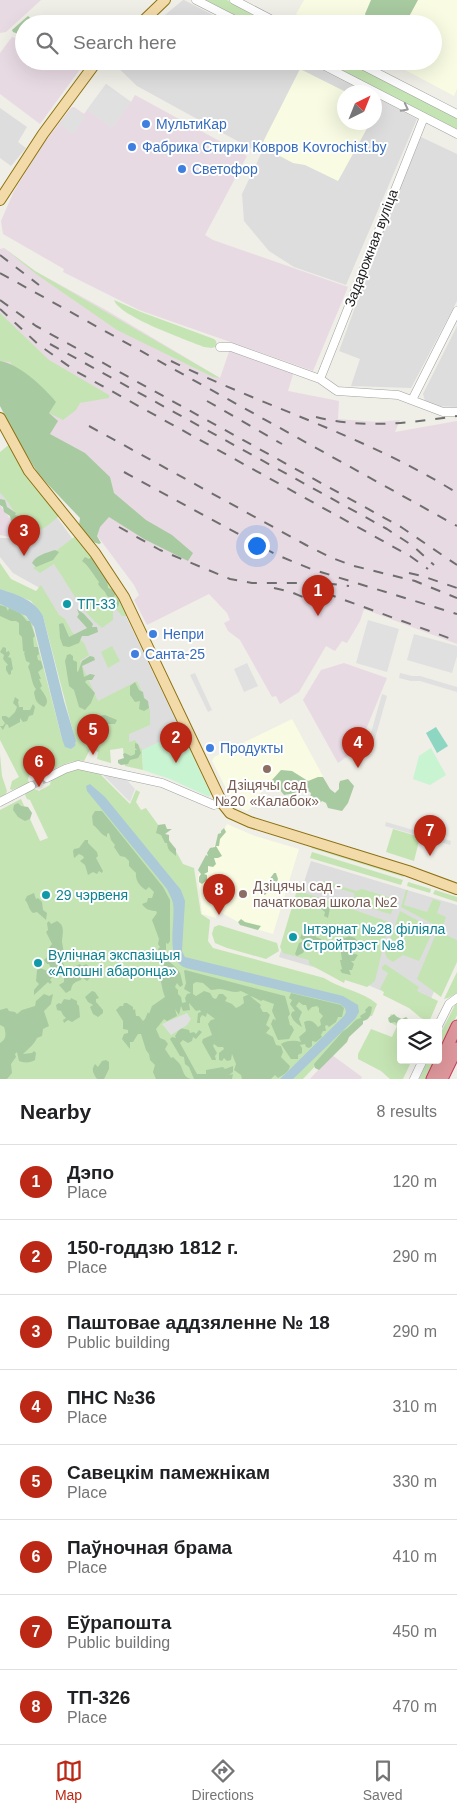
<!DOCTYPE html>
<meta charset="utf-8">
<style>
:root{--surface:#fff;--page:#f6f6f6;--text:#202124;--muted:#757577;--line:#e0e0e0;--accent:#bb2815}
body{margin:0;font-family:Helvetica,sans-serif;background:var(--page);color:var(--text)}
.controls{position:absolute;right:15px;bottom:15px;display:grid;overflow:hidden;border-radius:5px;box-shadow:0 5px 20px #0002}
.controls button{width:45px;height:45px;display:grid;place-items:center;padding:0;border:0;border-bottom:1px solid var(--line);background:var(--surface);color:var(--text);font:25px sans-serif}
.compass{position:absolute;left:337px;top:85px;width:45px;height:45px;border-radius:50%;background:var(--surface);box-shadow:0 5px 20px #0002;rotate:43deg}
.you{position:absolute;left:256px;top:545px;width:18px;height:18px;margin:-12px;border:4px solid #fff;border-radius:50%;background:#1a73e8;box-shadow:0 0 0 8px #1a73e833}
.badge{display:grid;place-items:center;width:32px;height:32px;border-radius:50%;background:var(--accent);color:#fff;font-size:16px;font-weight:700}
.pin{position:absolute;translate:-50% -41px;filter:drop-shadow(0 1px 2px #0008)}
.pin::after{content:'';position:absolute;top:26px;width:18px;height:15px;background:inherit;clip-path:polygon(0 0,100% 0,50% 100%)}
.list{margin:0;padding:0;list-style:none}
h2{display:flex;justify-content:space-between;align-items:center;height:65px;margin:0;padding:0 20px;font-size:21px}
h2 small{font-size:16px;font-weight:400;color:var(--muted)}
.list li{display:grid;grid-template-columns:32px 1fr auto;gap:15px;align-items:center;box-sizing:border-box;height:75px;padding:0 20px;border-top:1px solid var(--line)}
.list b{display:block;font-size:19px;white-space:nowrap}
.list p{margin:0;font-size:16px;white-space:nowrap;color:var(--muted)}
.list em{font-size:16px;font-style:normal;color:var(--muted)}
.icon{flex:none;width:28px;height:28px;fill:none;stroke:currentColor;stroke-width:2;stroke-linecap:round;stroke-linejoin:round}
.map{position:relative;flex:none;width:457px;height:1079px;overflow:hidden}
.search{position:absolute;background:var(--surface);box-shadow:0 5px 20px #0002;left:15px;right:15px;top:15px;height:55px;display:flex;align-items:center;gap:12px;box-sizing:border-box;padding:0 18px;border-radius:28px;color:var(--muted);font-size:19px}
.sheet{height:665px;background:var(--surface)}
nav{display:flex;justify-content:space-around;align-items:center;box-sizing:border-box;height:70px;border-top:1px solid var(--line);background:var(--surface);font-size:14px;color:var(--muted)}
nav a{display:grid;justify-items:center;gap:2px}
nav .on{color:var(--accent)}
.map>svg:first-child{display:block}
</style>
<div class="map">
<svg width="457" height="1079" viewBox="0 0 457 1079">
<rect width="100%" height="100%" fill="#efeee7"/>
<path fill="#dedddd" d="M 183,0 L 184,0 L 230,24 L 154,24 Z
M 111,61 L 304,61 L 365,92 L 344,92 L 344,122 L 374,122 L 375,97 L 417,119 L 346,285 L 294,267 L 269,251 L 244,221 L 242,194 L 261,154 L 137,86 Z
M 0,108 L 27,127 L 18,142 L 26,148 L 11,166 L 0,158 Z
M 421,137 L 457,154 L 457,301 L 411,388 L 351,386 L 360,359 L 339,351 L 395,198 Z
M 457,326 L 457,407 L 436,406 L 425,401 L 423,394 Z
M 0,453 L 56,516 L 120,604 L 181,731 L 142,751 L 124,744 L 103,749 L 60,618 L 38,587 L 13,573 L 0,557 L 0,538 L 15,538 L 21,533 L 0,502 Z
M 311,861 L 457,905 L 457,939 L 426,1010 L 354,979 L 279,957 Z"/>
<path fill="#e8dae3" d="M 0,0 L 41,0 L 6,32 L 0,33 Z
M 12,37 L 24,40 L 24,61 L 86,61 L 40,124 L 0,94 L 0,53 Z
M 106,84 L 131,102 L 135,95 L 247,156 L 205,235 L 213,240 L 348,287 L 313,371 L 139,310 L 63,272 L 64,269 L 3,234 L 1,221 L 14,191 L 43,144 L 71,108 L 74,107 L 84,114 Z
M 4,248 L 35,271 L 106,310 L 220,378 L 230,349 L 294,371 L 288,391 L 339,401 L 338,419 L 377,422 L 400,420 L 395,432 L 457,421 L 457,644 L 364,609 L 360,621 L 347,643 L 342,641 L 335,651 L 326,646 L 299,692 L 280,704 L 276,696 L 272,697 L 240,640 L 228,631 L 224,623 L 230,620 L 227,613 L 209,594 L 147,625 L 134,600 L 139,595 L 134,585 L 78,510 L 0,392 L 0,249 Z
M 0,505 L 21,533 L 14,538 L 0,535 Z
M 344,663 L 387,678 L 358,749 L 338,763 L 303,700 L 321,670 Z
M 332,1055 L 362,1077 L 361,1079 L 310,1079 Z"/>
<path fill="#f9fce3" d="M 304,0 L 457,0 L 457,89 L 454,96 L 394,64 L 390,70 L 373,61 L 433,61 L 433,24 L 315,24 L 296,14 Z
M 300,69 L 346,92 L 344,122 L 370,123 L 338,181 L 305,165 L 293,163 L 261,146 Z
M 292,719 L 325,780 L 299,786 L 263,788 L 256,804 L 247,811 L 235,806 L 212,761 L 214,757 Z
M 227,824 L 255,836 L 299,849 L 273,934 L 245,926 L 222,913 L 218,912 L 216,918 L 202,914 L 198,876 Z"/>
<path fill="#c5e4b3" d="M 203,0 L 227,0 L 273,24 L 249,24 Z
M 323,61 L 346,61 L 457,118 L 457,130 Z
M 4,248 L 35,271 L 220,378 L 213,377 L 117,330 L 36,274 Z
M 114,300 L 141,312 L 214,339 L 216,341 L 217,346 L 212,348 L 204,347 C 185,339 120,317 114,300 Z
M 0,313 L 49,360 L 109,395 L 109,398 L 80,403 L 76,410 L 63,420 L 49,413 L 10,362 L 0,361 Z
M 11,443 L 59,516 C 53,521 47,527 40,530 C 24,538 11,501 0,493 L 0,452 Z
M 77,535 L 117,589 L 128,616 L 122,616 L 114,607 L 113,609 L 113,620 L 102,628 C 82,612 68,585 54,564 L 40,573 L 33,568 Z
M 0,563 L 11,579 L 36,591 L 41,585 L 59,615 L 65,619 L 72,632 L 84,643 L 89,655 L 80,661 L 98,701 L 137,681 L 150,710 L 150,725 L 129,734 L 129,742 L 135,740 L 142,750 L 143,770 L 125,766 L 123,748 L 110,750 L 111,763 L 97,759 L 98,752 L 91,748 L 84,761 C 71,759 59,767 48,772 L 45,767 L 30,773 L 28,779 L 29,783 L 12,790 L 10,789 L 12,781 L 19,777 L 0,740 L 0,604 L 23,614 L 32,623 L 62,739 L 71,749 L 76,743 L 43,616 L 31,601 L 0,589 Z
M 112,646 L 120,661 L 108,668 L 101,652 Z
M 0,754 L 2,776 L 7,791 L 5,796 L 0,799 Z
M 77,768 L 95,769 L 130,804 L 136,790 L 140,792 L 136,802 L 141,810 L 146,808 L 172,844 L 183,864 L 194,868 L 201,914 L 210,920 L 208,941 L 213,948 L 324,978 C 341,989 362,991 377,1004 L 372,1016 L 362,1017 L 303,1079 L 0,1079 L 0,810 L 21,799 L 40,841 L 48,838 L 30,800 L 27,799 L 25,795 L 27,791 L 32,788 L 39,791 L 50,785 L 51,779 L 66,771 Z
M 393,829 L 420,837 L 414,861 L 386,852 Z
M 313,846 L 403,875 L 404,877 L 311,848 Z
M 312,852 L 403,880 L 401,885 L 310,858 Z
M 325,881 L 356,891 L 362,889 L 392,898 L 396,901 L 391,914 L 386,913 L 355,903 L 354,893 L 330,886 L 329,893 L 326,895 L 318,891 L 320,882 Z
M 408,882 L 431,889 L 430,893 L 407,886 Z
M 297,890 L 389,922 L 375,981 L 367,987 L 345,980 L 344,983 L 309,964 L 309,960 L 283,953 L 280,947 Z
M 406,890 L 408,890 L 404,905 L 427,912 L 433,899 L 441,902 L 437,913 L 446,917 L 442,929 L 401,907 Z
M 435,890 L 457,897 L 457,902 L 433,894 Z
M 400,911 L 434,929 L 419,961 L 403,955 L 393,962 L 387,958 L 385,953 Z
M 219,925 L 277,943 L 279,951 L 266,959 L 227,948 L 215,943 L 212,934 L 214,927 Z
M 437,931 L 457,940 L 457,962 L 441,997 L 417,979 Z
M 385,964 L 419,987 L 417,991 L 438,1001 L 429,1022 L 421,1018 L 409,1008 L 383,995 L 384,992 L 380,989 L 388,973 L 382,969 L 382,967 Z
M 457,972 L 457,993 L 448,998 L 444,999 Z
M 457,1001 L 457,1015 L 438,1055 L 438,1038 Z
M 391,1014 L 409,1023 L 401,1023 L 401,1060 L 412,1060 L 403,1079 L 390,1079 L 381,1071 L 358,1059 L 358,1054 L 371,1029 L 392,1037 L 397,1026 L 388,1021 Z
M 428,1060 L 436,1060 L 427,1079 L 419,1079 Z"/>
<path fill="#a8caa0" d="M 371,0 L 418,0 L 405,24 L 369,24 L 365,14 Z
M 28,16 L 37,24 L 24,24 L 24,36 L 13,32 L 12,30 Z
M 0,361 C 19,364 44,387 56,402 L 49,413 L 58,421 L 50,434 L 85,453 L 110,477 L 114,493 L 146,520 L 172,535 L 193,553 L 188,561 L 144,539 L 109,517 L 100,527 L 97,536 L 101,543 L 99,544 L 93,542 L 79,525 L 80,518 L 39,475 L 16,437 L 0,406 Z
M 0,499 L 5,500 L 7,507 L 16,513 L 15,515 L 19,516 L 18,520 L 14,522 L 11,521 L 10,516 L 4,512 L 3,507 L 0,505 Z
M 55,550 L 59,552 L 53,560 L 36,567 L 32,563 C 36,555 46,553 55,550 Z
M 92,556 L 107,577 L 108,588 L 117,591 L 114,597 L 115,599 L 120,600 L 118,607 L 114,605 L 112,599 L 107,596 C 105,590 101,589 98,584 L 99,582 C 93,575 90,567 82,561 L 85,557 L 89,559 Z
M 0,605 L 6,607 L 8,611 L 9,608 L 20,613 L 27,621 L 30,621 L 35,636 L 33,638 L 34,647 L 38,647 L 39,654 L 37,656 L 38,660 L 41,661 L 43,668 L 38,672 L 41,679 L 39,679 L 42,686 L 40,688 C 44,694 51,701 44,707 C 37,704 35,700 34,692 L 36,689 C 31,683 32,675 28,667 L 30,663 L 26,661 L 24,653 L 25,652 L 23,651 L 22,637 L 19,634 L 19,623 L 16,621 L 11,621 L 0,616 Z
M 77,609 L 84,614 L 93,624 L 92,627 L 97,627 L 98,632 L 88,636 L 82,636 L 79,643 L 69,647 L 63,646 L 60,638 L 59,624 L 63,623 L 69,637 L 87,628 L 77,617 L 79,614 Z
M 3,647 L 6,648 L 6,652 L 9,651 L 10,654 L 8,657 L 11,658 L 13,669 L 11,671 L 11,674 L 9,675 L 6,670 L 6,666 L 8,665 L 3,659 L 4,655 L 0,652 Z
M 70,654 L 73,656 L 73,660 L 77,662 L 77,671 L 78,672 L 82,661 L 90,656 L 94,657 L 95,660 L 82,666 L 84,677 L 90,674 L 95,675 L 92,680 L 87,680 L 85,682 L 95,693 L 91,703 L 85,710 L 79,707 L 74,690 L 69,686 L 65,661 L 67,655 Z
M 135,682 L 139,690 L 143,692 L 144,698 L 148,701 L 149,708 L 144,711 L 139,709 L 140,701 L 135,702 L 130,695 L 130,686 Z
M 15,697 L 19,700 L 18,702 L 19,707 L 23,707 L 23,710 L 30,710 L 33,704 L 35,707 L 33,715 L 29,716 L 27,721 L 23,722 L 20,718 L 20,722 L 9,728 L 8,725 L 6,724 L 3,730 L 0,726 L 3,726 L 5,723 L 2,719 L 2,716 L 6,716 L 9,718 L 15,712 L 17,707 L 13,703 Z
M 105,715 L 117,720 L 115,724 L 100,724 L 102,731 L 99,737 L 92,734 C 87,723 93,716 105,715 Z
M 135,743 L 138,744 L 141,753 L 138,758 L 130,760 L 128,764 L 121,765 L 118,763 L 118,760 L 124,758 L 123,754 L 125,753 L 131,756 L 135,754 L 135,750 L 137,750 L 135,748 Z
M 281,770 L 292,771 L 308,781 L 318,777 L 323,777 L 330,789 L 335,793 L 339,789 L 339,784 L 340,781 L 348,779 L 354,786 L 348,803 L 342,811 L 328,808 L 326,803 L 322,801 L 317,806 L 309,804 L 311,793 L 305,789 L 296,793 L 284,795 L 272,780 Z
M 18,803 L 21,806 L 28,807 L 32,813 L 30,819 L 25,821 L 18,817 L 13,810 L 14,805 Z
M 95,811 L 102,811 L 163,887 L 170,900 L 170,941 L 168,944 L 166,943 L 166,951 L 163,956 L 159,953 L 160,957 C 166,958 178,968 180,973 C 181,976 182,981 183,985 L 180,987 L 177,983 L 175,987 L 178,990 L 178,994 L 181,997 L 182,1003 L 186,1002 L 185,998 L 187,994 L 191,993 L 184,989 L 186,983 L 184,971 L 185,970 L 285,996 L 290,1014 L 288,1017 L 290,1025 L 292,1026 L 294,1030 L 289,1039 L 278,1040 L 271,1024 L 273,1019 L 276,1020 L 272,1011 L 274,1004 L 263,1000 L 261,1001 L 241,991 C 232,994 227,989 219,989 C 217,989 214,990 211,990 L 203,983 L 196,982 L 193,984 L 193,994 L 196,996 L 204,991 L 210,993 L 213,998 L 216,999 L 219,994 L 223,994 L 227,998 L 225,1001 L 232,1004 L 236,1008 L 240,1006 L 244,1003 L 243,997 L 249,994 C 252,999 257,1001 261,1005 L 260,1007 L 263,1012 L 267,1012 L 270,1015 L 266,1025 L 270,1028 L 266,1033 L 273,1037 L 276,1045 L 281,1046 L 283,1052 L 281,1057 L 290,1066 C 289,1072 283,1075 278,1078 L 275,1075 L 271,1079 L 242,1079 L 241,1075 L 234,1070 L 236,1064 L 232,1054 L 231,1060 L 227,1061 L 224,1058 L 222,1061 L 219,1060 L 219,1053 L 224,1049 L 223,1047 L 218,1047 L 214,1044 L 213,1046 L 217,1053 L 215,1056 L 216,1060 L 212,1060 L 202,1042 L 203,1039 L 212,1035 L 208,1024 L 211,1020 L 215,1019 L 207,1013 L 206,1017 L 202,1015 L 200,1018 L 200,1023 L 197,1023 L 198,1013 L 201,1012 L 200,1010 L 196,1011 L 189,1003 L 190,1010 L 183,1011 L 181,1006 L 179,1015 L 175,1009 L 177,1016 L 167,1021 L 164,1019 L 156,1029 L 160,1038 L 165,1040 L 168,1044 L 165,1049 L 171,1058 L 173,1057 C 175,1059 177,1061 179,1063 C 184,1069 182,1077 191,1079 L 156,1079 L 153,1072 L 155,1065 L 150,1060 L 149,1054 L 146,1050 L 141,1034 L 138,1034 L 133,1042 L 130,1042 L 130,1049 L 122,1039 L 124,1034 L 128,1033 L 128,1030 L 123,1029 L 123,1021 L 116,1010 L 120,1006 L 123,1006 L 124,1003 L 127,1003 L 133,1007 L 133,1010 L 135,1009 L 136,1016 L 139,1016 L 143,1021 L 145,1019 L 148,1012 L 149,1014 L 152,1006 L 165,997 C 161,988 162,977 156,971 L 157,966 L 161,969 L 164,966 L 159,958 L 153,955 L 159,953 L 158,949 L 160,947 L 158,944 L 159,939 L 152,920 L 157,913 L 156,911 C 150,911 145,909 142,904 L 147,902 L 148,898 L 152,898 L 154,892 L 149,887 L 146,890 C 140,887 135,880 136,873 L 129,866 L 129,861 L 125,857 L 120,856 L 114,847 L 115,845 L 111,840 L 109,833 L 107,834 L 107,837 C 100,834 99,829 93,825 L 92,816 Z
M 165,824 L 167,829 L 172,829 L 165,834 L 169,835 L 169,841 L 176,849 L 176,856 C 171,851 168,852 167,843 L 165,843 L 161,835 L 156,833 L 158,825 Z
M 224,828 L 226,832 L 220,839 L 219,846 L 216,846 L 222,856 L 218,858 L 214,858 L 216,864 L 213,867 L 208,866 L 208,872 L 204,874 L 207,875 L 207,880 L 202,884 L 199,882 L 199,877 L 201,874 L 198,870 L 206,855 L 208,856 L 207,853 L 210,848 L 215,847 L 218,834 L 221,833 L 221,831 Z
M 85,840 L 88,840 L 88,843 L 97,852 L 98,856 L 96,858 L 103,871 L 102,873 L 99,871 L 97,874 L 93,872 L 88,875 L 85,865 L 80,861 L 84,858 L 83,856 L 79,854 L 74,858 L 73,851 L 74,849 L 79,848 Z
M 274,873 L 276,873 L 278,879 L 277,882 L 271,886 L 271,888 L 265,895 L 262,894 L 264,886 L 270,883 L 269,880 Z
M 34,893 L 36,899 L 38,898 L 42,902 L 43,910 L 47,913 L 46,920 L 37,912 L 33,913 C 28,909 29,904 25,900 L 27,896 Z
M 314,897 L 319,898 L 320,901 L 324,903 L 324,905 L 330,908 L 328,918 L 324,916 L 325,912 L 315,904 L 312,906 L 311,903 Z
M 241,919 L 245,922 L 261,926 L 258,930 L 240,925 L 238,922 Z
M 49,921 L 51,924 L 57,921 C 66,926 62,934 62,942 C 63,948 64,952 64,958 L 62,961 L 64,965 L 56,975 L 53,976 L 50,980 L 52,982 L 50,984 L 48,982 L 34,995 L 34,990 L 39,984 L 36,981 L 37,970 L 40,968 L 53,973 L 49,964 L 47,964 L 44,960 L 51,954 L 48,949 L 52,944 L 46,932 L 48,930 L 47,923 Z
M 306,923 L 311,927 L 309,929 L 315,933 L 316,937 L 321,939 L 322,942 L 317,951 L 314,948 L 306,948 L 303,953 L 297,956 L 295,954 L 299,943 L 304,941 L 300,938 Z
M 349,936 L 355,938 L 359,944 L 358,948 L 356,949 L 355,947 L 353,947 L 352,953 L 358,955 L 354,961 L 351,961 L 354,964 L 352,970 L 349,970 L 351,975 L 342,973 L 340,970 L 342,969 L 340,960 L 342,960 C 341,951 340,948 341,940 L 343,937 L 345,938 Z
M 80,964 L 82,966 L 86,964 L 91,968 L 94,974 L 87,981 L 82,977 L 81,980 C 75,982 72,983 71,990 L 66,993 L 59,985 L 64,982 L 64,977 L 68,974 L 72,975 L 73,967 Z
M 92,991 L 95,992 L 99,998 L 96,999 L 96,1002 L 103,1010 L 103,1013 L 98,1017 L 93,1014 L 90,1007 L 93,1005 L 88,1002 L 85,997 Z
M 291,993 L 341,1005 L 344,1008 L 342,1017 L 338,1017 L 336,1022 L 329,1027 L 327,1025 L 325,1026 L 326,1031 L 323,1031 L 321,1035 L 322,1037 L 316,1042 L 312,1041 L 312,1046 L 309,1048 L 306,1047 L 305,1044 L 300,1045 L 302,1048 L 302,1053 L 298,1055 L 298,1059 L 291,1059 L 281,1044 C 287,1040 295,1040 301,1042 L 299,1037 L 306,1031 L 304,1022 C 311,1019 314,1022 318,1027 L 321,1025 L 320,1020 L 323,1016 L 319,1012 L 319,1008 L 317,1006 L 312,1007 L 308,1011 L 306,1005 L 303,1005 L 299,1002 L 296,1006 L 302,1012 L 299,1019 L 302,1027 C 296,1023 293,1021 291,1015 L 292,1012 L 295,1011 L 290,1004 L 292,1000 L 289,998 Z
M 44,994 L 49,996 L 53,994 L 51,1004 L 44,1011 L 49,1026 L 43,1029 L 42,1036 L 37,1038 C 34,1045 28,1049 23,1054 L 32,1053 L 34,1051 L 36,1053 L 35,1060 C 31,1063 23,1063 19,1061 L 17,1052 L 15,1054 L 16,1057 L 11,1064 L 12,1073 L 7,1079 L 0,1079 L 0,1043 C 7,1039 6,1033 4,1027 L 0,1025 L 0,1010 L 7,1008 L 9,1011 L 15,1012 L 17,1014 L 22,1010 L 35,1006 L 36,1001 Z
M 71,998 L 77,1001 L 77,1004 L 79,1006 L 80,1017 L 72,1022 L 68,1020 L 64,1023 L 63,1020 L 66,1018 L 63,1015 L 61,1011 L 57,1010 L 56,1005 L 59,1003 L 61,1004 L 64,999 L 70,1000 Z
M 369,1006 L 372,1007 C 371,1014 370,1020 363,1021 L 363,1024 L 349,1037 L 347,1042 L 319,1070 L 315,1068 L 314,1064 L 343,1031 C 351,1028 353,1019 361,1018 L 360,1016 L 366,1012 L 365,1010 Z
M 394,1014 L 397,1017 L 402,1019 L 406,1017 L 409,1020 L 408,1023 L 401,1023 L 401,1028 L 395,1022 L 390,1023 L 388,1018 Z
M 180,1028 L 189,1030 L 190,1033 L 194,1032 L 196,1034 L 199,1030 L 202,1032 L 196,1039 L 193,1037 L 192,1041 L 188,1043 L 183,1040 L 180,1043 L 197,1074 L 206,1074 L 206,1070 L 223,1067 L 225,1069 L 233,1066 L 233,1072 L 229,1075 L 233,1074 L 232,1079 L 194,1079 L 189,1067 L 185,1064 L 184,1057 L 180,1056 L 170,1039 L 172,1037 L 176,1038 L 175,1036 Z
M 106,1060 L 109,1062 L 109,1069 L 104,1079 L 97,1079 C 93,1073 91,1070 95,1064 L 98,1067 L 102,1061 Z"/>
<path fill="#c9f4d2" d="M 181,732 L 211,794 L 209,797 L 170,779 L 143,770 L 142,750 Z
M 431,748 L 446,775 L 430,785 L 413,779 L 419,756 Z"/>
<path fill="#8dd6c2" d="M 436,727 L 448,746 L 437,753 L 426,733 Z"/>
<path fill="#e0e0e0" d="M 106,84 L 131,102 L 112,128 L 87,110 Z
M 71,109 L 74,109 L 85,117 L 73,135 L 60,124 Z
M 368,620 L 399,629 L 387,672 L 356,663 Z
M 414,634 L 457,646 L 457,656 L 452,673 L 407,660 Z
M 247,663 L 258,686 L 244,692 L 234,669 Z
M 195,673 L 212,710 L 208,712 L 190,675 Z
M 400,673 L 412,676 L 420,676 L 457,687 L 457,692 L 420,681 L 411,681 L 399,678 Z
M 382,694 L 387,696 L 374,742 L 369,740 Z
M 97,769 L 122,775 L 135,789 L 130,802 Z
M 386,822 L 451,841 L 450,845 L 385,826 Z
M 187,1013 L 191,1019 L 187,1025 L 171,1035 L 162,1024 Z"/>
<path fill="#acc9d8" d="M 0,589 C 17,595 34,599 43,616 L 64,701 L 76,741 L 75,746 L 71,749 L 65,747 L 62,739 L 34,627 L 26,616 L 0,604 Z
M 90,784 L 105,797 L 181,890 L 185,901 L 182,951 L 185,957 L 343,996 L 358,1005 L 359,1012 L 355,1019 L 293,1079 L 280,1079 L 344,1016 L 346,1012 L 345,1008 L 340,1004 L 186,968 C 164,960 176,923 173,903 C 172,898 169,894 167,889 L 87,791 L 86,786 Z"/>
<g fill="none" stroke-linecap="round" stroke-linejoin="round">
<path stroke="#c6c5bf" stroke-width="8" stroke-dasharray="8 4" stroke-linecap="butt" d="M 31,786 L 47,778"/>
<g stroke="#a1a1a1" stroke-width="9">
<path id="minor" d="M 196,0 L 243,24
M 234,0 L 280,24
M 315,61 L 457,134
M 354,61 L 457,114
M 220,347 L 231,347 L 320,379 L 337,391 L 398,395 L 443,412 L 457,412
M 320,379 L 424,117
M 412,400 L 457,311
M 47,778 L 65,769 L 78,765 L 162,783 L 214,805 L 222,803
M 0,802 L 31,786
M 438,1026 L 449,1004 L 457,998
M 414,1079 L 423,1060"/>
</g>
<g stroke="#8c7110" stroke-width="12">
<path id="major" d="M 140,24 L 165,0
M 0,200 L 43,134 L 97,61
M 0,418 L 29,471 L 95,553 L 124,597 L 222,803 L 230,813 L 250,822 L 408,871 L 457,889"/>
</g>
<g stroke="#c93859" stroke-width="13">
<path id="highway" d="M 432,1079 L 457,1026
M 442,1079 L 457,1048"/>
</g>
<use href="#minor" stroke="#fff" stroke-width="8"/>
<use href="#major" stroke="#f3dba9" stroke-width="10"/>
<use href="#highway" stroke="#de979c" stroke-width="11"/>
<path stroke="#6e6e6e" stroke-width="2" stroke-dasharray="10 10" stroke-linecap="butt" d="M 0,255 L 39,285
M 0,273 L 457,526
M 0,300 L 36,326 L 401,527 L 457,565
M 0,309 L 39,345 L 77,372 L 410,556 L 428,569
M 50,344 L 387,529 L 413,546 L 434,565
M 171,361 C 265,407 368,437 457,493
M 207,401 L 282,444
M 316,417 C 362,429 410,423 457,416
M 89,426 L 306,545 L 332,558 L 354,566 L 415,581 L 457,598
M 124,472 L 277,555 L 311,569 L 457,614
M 119,527 L 160,550 L 230,579 L 252,583 L 323,583 L 349,586
M 409,573 L 422,576 L 457,588
M 274,588 L 291,592 L 310,600
M 307,588 L 317,590 L 457,641"/>
</g>
<defs><path id="oneway-chevron" d="M-2-3.5L2.5 0L-2 3.5" fill="none" stroke-width="1.6" stroke-linecap="round" stroke-linejoin="round" transform="scale(1.25)"/></defs>
<use stroke="#9b9b9b" href="#oneway-chevron" transform="translate(405 108) rotate(27)"/>
<g fill="#3f7fe0" stroke="#fff" stroke-width="2">
<circle cx="146" cy="124" r="5"/>
<circle cx="132" cy="147" r="5"/>
<circle cx="182" cy="169" r="5"/>
<circle cx="153" cy="634" r="5"/>
<circle cx="135" cy="654" r="5"/>
<circle cx="210" cy="748" r="5"/>
</g>
<g fill="#0f9aa8" stroke="#fff" stroke-width="2">
<circle cx="67" cy="604" r="5"/>
<circle cx="46" cy="895" r="5"/>
<circle cx="293" cy="937" r="5"/>
<circle cx="38" cy="963" r="5"/>
</g>
<g fill="#8d6e63" stroke="#fff" stroke-width="2">
<circle cx="267" cy="769" r="5"/>
<circle cx="243" cy="894" r="5"/>
</g>
<g text-anchor="middle" stroke-width="4" stroke-linejoin="round" paint-order="stroke">
<g font-size="14" fill="#366cbe" stroke="#fff" text-anchor="start">
<text x="156" y="129">МультиКар</text>
<text x="142" y="152">Фабрика Стирки Ковров Kovrochist.by</text>
<text x="192" y="174">Светофор</text>
<text x="163" y="639">Непри</text>
<text x="145" y="659">Санта-25</text>
<text x="220" y="753">Продукты</text>
</g>
<g font-size="14" fill="#202020" stroke="#fff">
<text transform="translate(371 248) rotate(-69)" y="5">Задарожная вуліца</text>
</g>
<g font-size="14" fill="#0d838f" stroke="#fff" text-anchor="start">
<text x="77" y="609">ТП-33</text>
<text x="56" y="900">29 чэрвеня</text>
<text x="303" y="934">Інтэрнат №28 фiлiяла<tspan x="303" dy="16">Стройтрэст №8</tspan></text>
<text x="48" y="960">Вулічная экспазіцыя<tspan x="48" dy="16">«Апошні абаронца»</tspan></text>
</g>
<g font-size="14" fill="#785e54" stroke="#fff">
<text x="267" y="790">Дзіцячы сад<tspan x="267" dy="16">№20 «Калабок»</tspan></text>
<text x="253" y="891" text-anchor="start">Дзіцячы сад -<tspan x="253" dy="16">пачатковая школа №2</tspan></text>
</g>
</g>
</svg>
<div class="controls">
<button><svg class="icon" aria-label="layers" viewBox="0 0 24 24"><path d="M12 4l9 5-9 5-9-5zM3 14l9 5 9-5"/></svg></button>
</div>
<svg class="compass" viewBox="-18 -18 36 36"><path d="M0-13l5 13h-10z" fill="#e53935"/><path d="M0 13l5-13h-10z" fill="#757577"/></svg>
<div class="you"></div>
<div class="pin badge" style="left:318px;top:616px">1</div>
<div class="pin badge" style="left:176px;top:763px">2</div>
<div class="pin badge" style="left:24px;top:556px">3</div>
<div class="pin badge" style="left:358px;top:768px">4</div>
<div class="pin badge" style="left:93px;top:755px">5</div>
<div class="pin badge" style="left:39px;top:787px">6</div>
<div class="pin badge" style="left:430px;top:856px">7</div>
<div class="pin badge" style="left:219px;top:915px">8</div>
<div class="search"><svg class="icon" aria-label="search" viewBox="0 0 24 24"><circle cx="10" cy="10" r="6"/><path d="M15 15l6 6"/></svg>Search here</div>
</div>
<section class="sheet">
<h2>Nearby<small>8 results</small></h2>
<ul class="list">
<li><span class="badge">1</span><div><b>Дэпо</b><p>Place</p></div><em>120 m</em></li>
<li><span class="badge">2</span><div><b>150-годдзю 1812 г.</b><p>Place</p></div><em>290 m</em></li>
<li><span class="badge">3</span><div><b>Паштовае аддзяленне № 18</b><p>Public building</p></div><em>290 m</em></li>
<li><span class="badge">4</span><div><b>ПНС №36</b><p>Place</p></div><em>310 m</em></li>
<li><span class="badge">5</span><div><b>Савецкім памежнікам</b><p>Place</p></div><em>330 m</em></li>
<li><span class="badge">6</span><div><b>Паўночная брама</b><p>Place</p></div><em>410 m</em></li>
<li><span class="badge">7</span><div><b>Еўрапошта</b><p>Public building</p></div><em>450 m</em></li>
<li><span class="badge">8</span><div><b>ТП-326</b><p>Place</p></div><em>470 m</em></li>
</ul>
</section>
<nav>
<a class="on"><svg class="icon" aria-label="map" viewBox="0 0 24 24"><path d="M3 6l6-2 6 2 6-2v14l-6 2-6-2-6 2zM9 4v14M15 6v14"/></svg>Map</a>
<a><svg class="icon" aria-label="directions" viewBox="0 0 24 24"><path d="M12 3l9 9-9 9-9-9zM9 14v-3h6M13 9l2 2-2 2"/></svg>Directions</a>
<a><svg class="icon" aria-label="saved" viewBox="0 0 24 24"><path d="M7 4h10v16l-5-4-5 4z"/></svg>Saved</a>
</nav>
